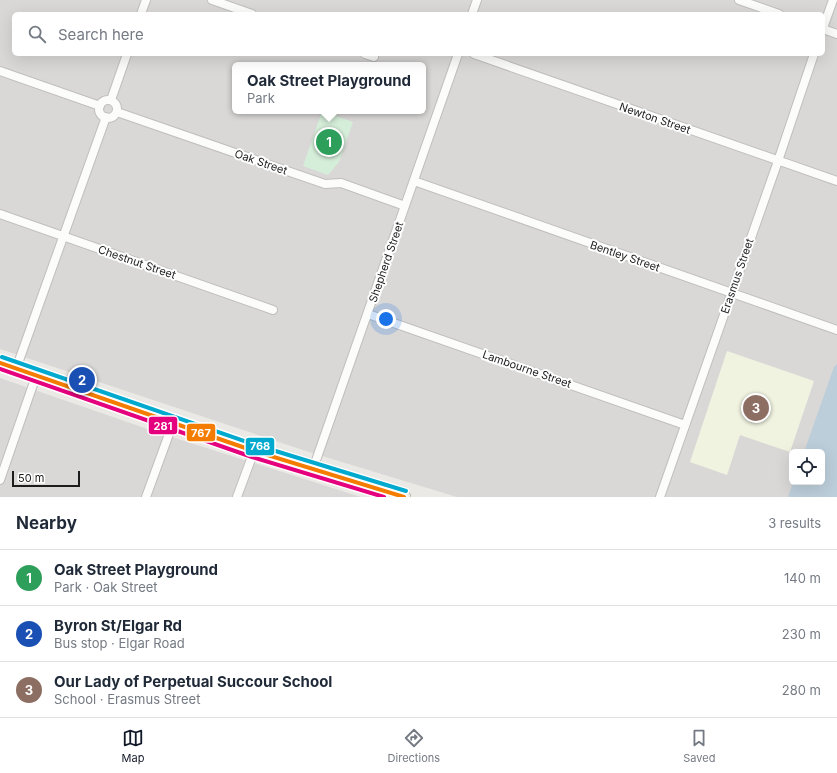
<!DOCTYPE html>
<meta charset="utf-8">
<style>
:root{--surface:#fff;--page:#f2f2f3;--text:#1f2937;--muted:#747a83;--line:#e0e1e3;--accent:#111827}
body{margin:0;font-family:Inter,sans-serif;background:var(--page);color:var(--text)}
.controls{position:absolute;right:12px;bottom:12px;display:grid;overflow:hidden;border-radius:6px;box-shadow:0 4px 16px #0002}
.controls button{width:36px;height:36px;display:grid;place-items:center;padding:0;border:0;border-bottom:1px solid var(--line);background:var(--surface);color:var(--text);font:20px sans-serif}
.scale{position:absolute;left:12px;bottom:10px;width:68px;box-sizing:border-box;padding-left:4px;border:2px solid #1c1c1c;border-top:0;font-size:11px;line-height:14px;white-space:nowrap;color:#1c1c1c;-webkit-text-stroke:3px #fff;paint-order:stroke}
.you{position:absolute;left:386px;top:319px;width:14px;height:14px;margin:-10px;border:3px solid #fff;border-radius:50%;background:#1a73e8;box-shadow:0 0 0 6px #1a73e833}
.badge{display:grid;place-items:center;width:26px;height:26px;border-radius:50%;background:var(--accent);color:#fff;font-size:13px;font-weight:700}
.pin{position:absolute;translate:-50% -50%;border:2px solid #fff;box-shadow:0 1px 4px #0006}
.popup{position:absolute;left:232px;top:62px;width:194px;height:52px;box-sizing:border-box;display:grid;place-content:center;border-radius:6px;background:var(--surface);filter:drop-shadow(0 1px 3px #0005);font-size:13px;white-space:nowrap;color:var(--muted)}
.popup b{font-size:15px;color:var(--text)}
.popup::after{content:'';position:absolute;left:50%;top:100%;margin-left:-8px;border:8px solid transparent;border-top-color:var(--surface)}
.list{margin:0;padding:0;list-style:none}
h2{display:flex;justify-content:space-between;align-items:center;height:52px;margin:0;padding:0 16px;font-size:17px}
h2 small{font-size:13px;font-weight:400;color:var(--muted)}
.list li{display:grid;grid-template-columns:26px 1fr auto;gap:12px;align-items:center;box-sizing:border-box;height:56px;padding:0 16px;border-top:1px solid var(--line)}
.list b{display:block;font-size:15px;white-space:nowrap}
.list p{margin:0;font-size:13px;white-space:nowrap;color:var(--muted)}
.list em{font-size:13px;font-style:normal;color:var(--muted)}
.icon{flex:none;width:22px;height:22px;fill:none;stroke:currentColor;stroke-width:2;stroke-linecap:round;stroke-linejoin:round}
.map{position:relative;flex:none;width:837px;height:497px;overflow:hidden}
.search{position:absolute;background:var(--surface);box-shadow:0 4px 16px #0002;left:12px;right:12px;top:12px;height:44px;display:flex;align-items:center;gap:10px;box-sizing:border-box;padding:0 14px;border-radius:6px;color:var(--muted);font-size:15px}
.sheet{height:220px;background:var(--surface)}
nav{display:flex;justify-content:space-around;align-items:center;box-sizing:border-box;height:56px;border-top:1px solid var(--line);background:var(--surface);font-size:11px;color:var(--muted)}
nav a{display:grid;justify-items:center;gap:2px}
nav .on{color:var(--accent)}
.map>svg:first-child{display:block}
</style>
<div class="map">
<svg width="837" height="497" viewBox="0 0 837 497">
<rect width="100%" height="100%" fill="#eae9e5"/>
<path fill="#d9d8d6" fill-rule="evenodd" d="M 0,0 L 837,0 L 837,497 L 457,497 L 309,452 L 0,349 ZM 14,14 L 823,14 L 823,54 L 14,54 ZM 235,65 L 423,65 L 423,111 L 235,111 ZM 792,452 L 822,452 L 822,482 L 792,482 Z
M 0,378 L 159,433 L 361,497 L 0,497 Z"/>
<path fill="#f1f3e1" d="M 727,351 L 814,381 L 790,452 L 740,435 L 727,475 L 690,462 Z"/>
<path fill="#d5eed9" d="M 322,111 L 353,122 L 339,162 L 328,175 L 303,166 Z"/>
<path fill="#bcceda" d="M 837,364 L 837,497 L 788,497 L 793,482 L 822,482 L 822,452 L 804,452 L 834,367 Z"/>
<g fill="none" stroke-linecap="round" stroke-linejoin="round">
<g stroke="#c0bfbd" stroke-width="10">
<path id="minor" d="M 212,0 L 252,14
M 739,0 L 779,14
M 141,14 L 146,0
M 472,14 L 477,0
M 823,28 L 833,0
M 823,29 L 837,34
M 365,54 L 374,57
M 474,54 L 837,181
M 0,71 L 100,106
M 111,100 L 127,54
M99 109a9 9 0 1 1 18 0a9 9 0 1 1-18 0Z
M 117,112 L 325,184 L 341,183 L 405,206
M 414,181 L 837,330
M 0,214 L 273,310
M 368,314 L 685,425
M 16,369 L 106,117
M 313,469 L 458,54
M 0,480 L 36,376
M 146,497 L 173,423
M 237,497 L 254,451
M 660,497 L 778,161 L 814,54"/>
</g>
<g stroke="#9d9985" stroke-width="14">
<path id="primary" d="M 0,363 L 254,451 L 404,497"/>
</g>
<use href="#minor" stroke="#fcfcfb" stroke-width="8"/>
<use href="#primary" stroke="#eeece4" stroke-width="13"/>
<g stroke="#fff" stroke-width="7">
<path id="bus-1" d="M 0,363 L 254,451 L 404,497"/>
</g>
<g stroke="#fff" stroke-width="7">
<path id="bus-2" d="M 0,369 L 252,457 L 384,497"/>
</g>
<g stroke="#fff" stroke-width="7">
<path id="bus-3" d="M 2,357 L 256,445 L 406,491"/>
</g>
<use href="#bus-1" stroke="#f47d01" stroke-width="4"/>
<use href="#bus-2" stroke="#e5007d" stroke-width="4"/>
<use href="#bus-3" stroke="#00a9ce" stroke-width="4"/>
</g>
<g text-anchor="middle" stroke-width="4" stroke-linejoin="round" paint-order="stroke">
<g font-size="11" fill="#1c1c1c" stroke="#fff">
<text transform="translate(655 118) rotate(19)" y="4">Newton Street</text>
<text transform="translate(261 162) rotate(19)" y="4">Oak Street</text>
<text transform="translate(625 256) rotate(19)" y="4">Bentley Street</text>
<text transform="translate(137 262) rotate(19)" y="4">Chestnut Street</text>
<text transform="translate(386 262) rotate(-71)" y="4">Shepherd Street</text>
<text transform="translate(737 276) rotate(-71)" y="4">Erasmus Street</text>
<text transform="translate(527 369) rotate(19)" y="4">Lambourne Street</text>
</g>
</g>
<g stroke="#fff" stroke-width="1.5">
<rect x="148" y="416" width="30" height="19" rx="4" fill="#e5007d"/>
<rect x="186" y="423" width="30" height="19" rx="4" fill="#f47d01"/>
<rect x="245" y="437" width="30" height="19" rx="4" fill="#00a9ce"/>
</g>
<g font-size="11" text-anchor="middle" font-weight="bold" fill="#fff">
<text x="163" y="430">281</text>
<text x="201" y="437">767</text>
<text x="260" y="450">768</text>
</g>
</svg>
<div class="controls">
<button><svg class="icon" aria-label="locate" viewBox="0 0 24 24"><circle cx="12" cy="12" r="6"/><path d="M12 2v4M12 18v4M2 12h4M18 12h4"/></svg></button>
</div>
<div class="scale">50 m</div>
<div class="you"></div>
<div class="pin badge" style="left:329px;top:142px;background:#2e9e5b">1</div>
<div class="popup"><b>Oak Street Playground</b>Park</div>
<div class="pin badge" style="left:82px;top:380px;background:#1a4fb4">2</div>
<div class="pin badge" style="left:756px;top:408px;background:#8d6e63">3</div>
<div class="search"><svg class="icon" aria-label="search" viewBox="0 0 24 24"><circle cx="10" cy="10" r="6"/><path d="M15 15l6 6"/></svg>Search here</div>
</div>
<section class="sheet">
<h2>Nearby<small>3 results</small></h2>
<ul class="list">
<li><span class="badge" style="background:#2e9e5b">1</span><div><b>Oak Street Playground</b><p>Park · Oak Street</p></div><em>140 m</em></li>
<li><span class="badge" style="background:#1a4fb4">2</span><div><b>Byron St/Elgar Rd</b><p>Bus stop · Elgar Road</p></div><em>230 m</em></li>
<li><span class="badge" style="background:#8d6e63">3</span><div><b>Our Lady of Perpetual Succour School</b><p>School · Erasmus Street</p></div><em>280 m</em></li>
</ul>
</section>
<nav>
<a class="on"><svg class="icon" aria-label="map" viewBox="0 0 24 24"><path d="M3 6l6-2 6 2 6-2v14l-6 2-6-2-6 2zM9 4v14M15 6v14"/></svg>Map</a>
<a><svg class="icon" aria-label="directions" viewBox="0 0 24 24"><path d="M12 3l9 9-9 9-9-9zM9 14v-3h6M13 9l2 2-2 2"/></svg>Directions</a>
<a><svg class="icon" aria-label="saved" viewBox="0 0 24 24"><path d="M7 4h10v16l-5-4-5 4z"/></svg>Saved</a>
</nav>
